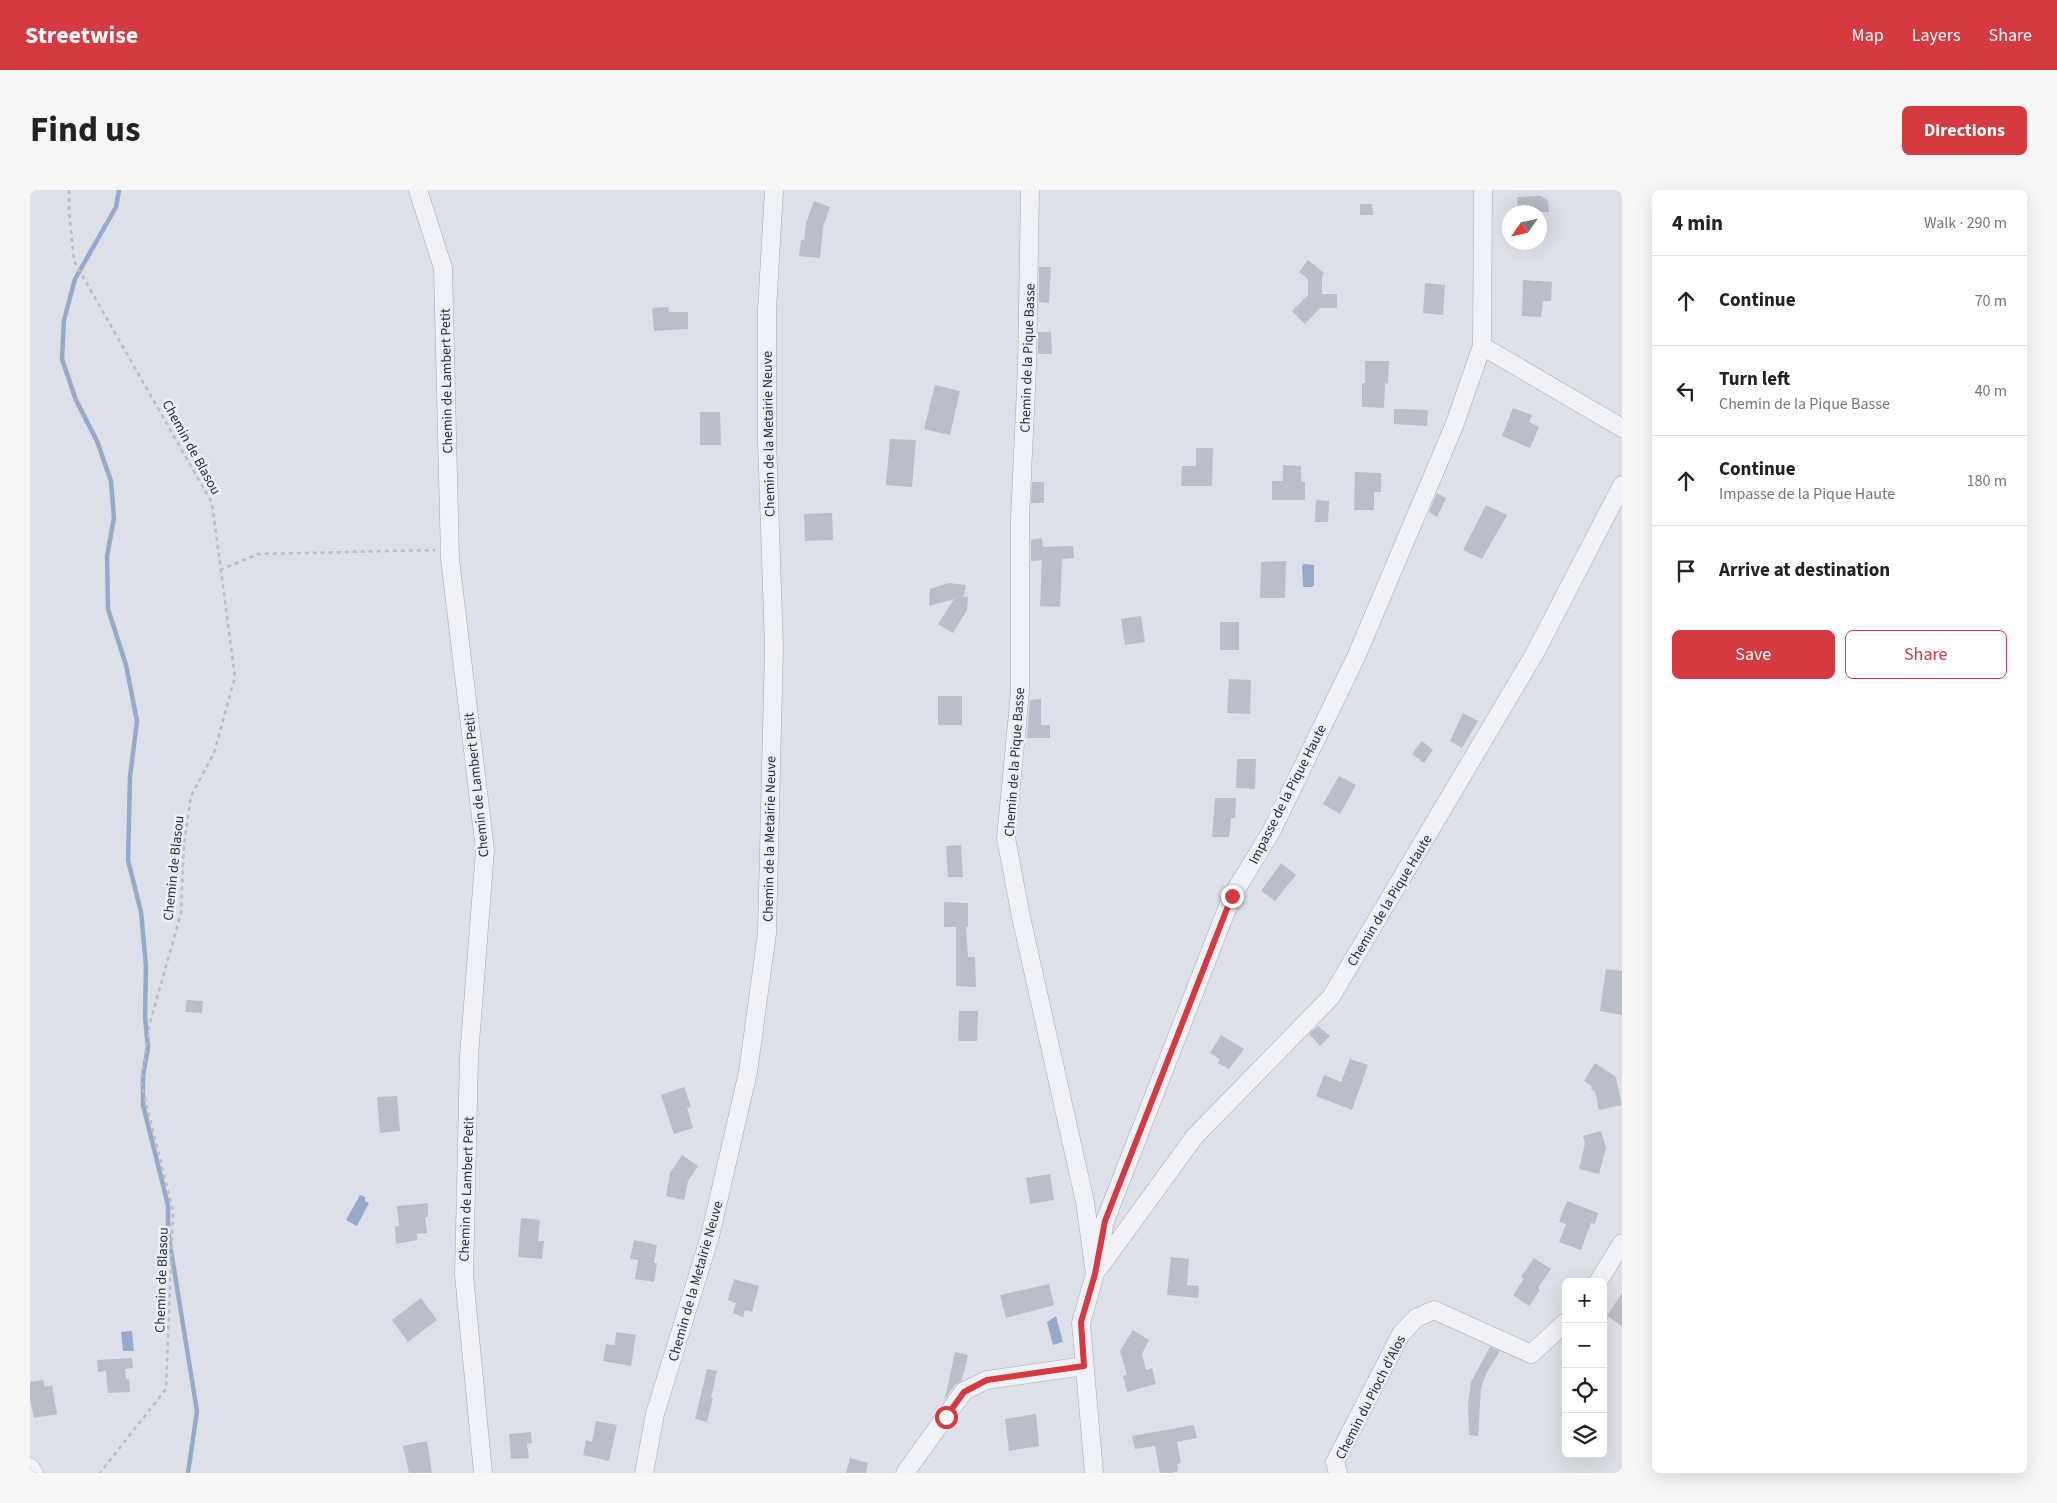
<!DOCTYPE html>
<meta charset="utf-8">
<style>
:root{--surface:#fff;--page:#f6f6f6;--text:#222;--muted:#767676;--line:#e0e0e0;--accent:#d53a40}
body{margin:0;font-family:"Source Sans 3",sans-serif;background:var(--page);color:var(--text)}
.controls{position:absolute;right:15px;bottom:15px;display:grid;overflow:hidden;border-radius:8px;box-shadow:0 5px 20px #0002}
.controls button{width:45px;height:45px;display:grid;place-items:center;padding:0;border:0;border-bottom:1px solid var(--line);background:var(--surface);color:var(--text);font:25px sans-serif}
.compass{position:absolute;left:1472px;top:15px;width:45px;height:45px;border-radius:50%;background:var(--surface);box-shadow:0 5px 20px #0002;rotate:236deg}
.stop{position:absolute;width:15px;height:15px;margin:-11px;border:4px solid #d53a40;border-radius:50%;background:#fff}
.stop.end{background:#d53a40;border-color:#fff;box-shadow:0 1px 5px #0008}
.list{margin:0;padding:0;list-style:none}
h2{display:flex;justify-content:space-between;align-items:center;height:65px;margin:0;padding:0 20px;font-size:21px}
h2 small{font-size:16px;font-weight:400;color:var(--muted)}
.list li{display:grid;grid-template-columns:32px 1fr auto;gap:15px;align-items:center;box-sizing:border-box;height:90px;padding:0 20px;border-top:1px solid var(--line)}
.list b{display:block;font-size:19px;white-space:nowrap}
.list p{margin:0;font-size:16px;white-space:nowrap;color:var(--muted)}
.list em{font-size:16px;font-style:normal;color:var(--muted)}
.actions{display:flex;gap:10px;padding:15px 20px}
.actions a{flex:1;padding:11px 0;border:1px solid var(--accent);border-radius:8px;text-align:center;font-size:18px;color:var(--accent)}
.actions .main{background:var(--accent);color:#fff}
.icon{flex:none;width:28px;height:28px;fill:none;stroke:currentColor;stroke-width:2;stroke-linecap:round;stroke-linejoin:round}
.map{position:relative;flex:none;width:1592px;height:1283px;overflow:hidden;border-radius:8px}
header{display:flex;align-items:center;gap:30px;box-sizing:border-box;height:70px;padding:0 25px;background:var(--accent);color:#fff}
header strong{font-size:24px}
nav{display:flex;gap:28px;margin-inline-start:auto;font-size:18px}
.intro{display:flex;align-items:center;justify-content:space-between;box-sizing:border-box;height:120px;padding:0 30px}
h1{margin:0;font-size:35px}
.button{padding:12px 22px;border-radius:8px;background:var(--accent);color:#fff;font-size:18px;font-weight:700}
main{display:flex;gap:30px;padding:0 30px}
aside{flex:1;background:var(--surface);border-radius:8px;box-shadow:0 5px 20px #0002}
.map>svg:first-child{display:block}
</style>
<header>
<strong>Streetwise</strong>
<nav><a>Map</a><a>Layers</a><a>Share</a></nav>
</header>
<div class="intro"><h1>Find us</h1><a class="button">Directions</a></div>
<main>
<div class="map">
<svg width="1592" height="1283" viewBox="0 0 1592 1283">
<rect width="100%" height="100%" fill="#dde0e8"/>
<path fill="#95a9ca" d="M 1274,374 L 1284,375 L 1284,395 L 1282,397 L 1274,397 L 1273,395 L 1272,376 Z
M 330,1005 L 335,1007 L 335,1011 L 339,1013 L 327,1036 L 316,1030 Z
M 1026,1126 L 1033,1152 L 1023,1155 L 1017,1132 Z
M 102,1141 L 104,1161 L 93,1161 L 91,1142 Z"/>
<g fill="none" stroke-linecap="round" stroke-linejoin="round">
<path stroke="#95a9ca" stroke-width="4.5" d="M 89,0 L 86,17 L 45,89 L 34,130 L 32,169 L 46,210 L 67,251 L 81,291 L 84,328 L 77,366 L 78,419 L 96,475 L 107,531 L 100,587 L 98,670 L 111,722 L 116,776 L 115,827 L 118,857 L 113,886 L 113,915 L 138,1015 L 138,1042 L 167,1221 L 158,1283"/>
</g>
<path fill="#babecb" d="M 1511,6 L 1518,11 L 1519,22 L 1488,22 L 1487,7 Z
M 784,11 L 800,17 L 793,37 L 790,68 L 769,66 L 771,50 L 774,50 L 776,33 Z
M 1330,14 L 1342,14 L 1343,25 L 1330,25 Z
M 1278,70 L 1294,83 L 1292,87 L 1292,104 L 1307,104 L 1307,118 L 1290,118 L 1275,134 L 1262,121 L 1278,105 L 1278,89 L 1269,82 Z
M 1009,77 L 1021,77 L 1019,113 L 1009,112 Z
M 1493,90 L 1522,92 L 1521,111 L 1513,111 L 1511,127 L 1492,126 Z
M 1395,93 L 1415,95 L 1413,125 L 1393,123 Z
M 638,117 L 639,122 L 658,122 L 658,139 L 624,141 L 622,118 Z
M 1008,142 L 1021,142 L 1022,164 L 1008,164 Z
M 1335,171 L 1359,171 L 1358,194 L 1355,193 L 1354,218 L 1332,217 L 1332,193 L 1335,193 Z
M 905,195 L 930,201 L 920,245 L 894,239 Z
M 1483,218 L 1502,225 L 1499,232 L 1509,237 L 1500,258 L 1472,246 Z
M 1364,219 L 1398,220 L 1397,236 L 1364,234 Z
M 670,222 L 690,222 L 691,255 L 670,255 Z
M 860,249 L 886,250 L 882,297 L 856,295 Z
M 1166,258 L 1183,258 L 1182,296 L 1151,296 L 1152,276 L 1166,276 Z
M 1253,275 L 1271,276 L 1271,291 L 1275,292 L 1275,310 L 1242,310 L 1242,291 L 1253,291 Z
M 1325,282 L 1351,283 L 1351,302 L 1344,302 L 1344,320 L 1324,320 Z
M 1002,292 L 1014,292 L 1014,313 L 1001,313 Z
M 1407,303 L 1416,308 L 1407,327 L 1399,322 Z
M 1286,310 L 1299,311 L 1298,332 L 1285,332 Z
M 1456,315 L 1477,325 L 1452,369 L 1433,360 Z
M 802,323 L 803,350 L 775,351 L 774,324 Z
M 1012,348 L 1013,357 L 1043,356 L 1044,368 L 1032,369 L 1030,417 L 1010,416 L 1012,370 L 1001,371 L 1001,350 Z
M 1256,371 L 1255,408 L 1230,408 L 1231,372 Z
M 919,393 L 936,395 L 934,405 L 931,406 L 938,407 L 937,420 L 923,443 L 908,434 L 924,409 L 899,416 L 900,399 Z
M 1111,426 L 1115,452 L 1095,455 L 1091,429 Z
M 1190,432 L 1209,432 L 1209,460 L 1190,460 Z
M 1199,489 L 1221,490 L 1220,524 L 1197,523 Z
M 908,506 L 932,506 L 932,535 L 908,535 Z
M 1011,509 L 1011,535 L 1020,535 L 1020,548 L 997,548 L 1000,510 Z
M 1433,523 L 1448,531 L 1432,558 L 1420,551 Z
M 1392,551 L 1403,560 L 1394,573 L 1382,564 Z
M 1207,569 L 1226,569 L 1225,599 L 1206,598 Z
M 1309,586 L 1326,595 L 1310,624 L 1293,614 Z
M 1185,608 L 1206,608 L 1205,628 L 1201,628 L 1199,647 L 1182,647 Z
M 931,655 L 933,687 L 918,687 L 916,656 Z
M 1251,673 L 1266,685 L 1245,711 L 1231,701 Z
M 914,712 L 938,713 L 938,737 L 936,737 L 938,767 L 945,767 L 946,797 L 926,796 L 926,737 L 914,737 Z
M 1576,779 L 1592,781 L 1592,825 L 1570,821 Z
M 157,810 L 173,811 L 172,823 L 155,822 Z
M 929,821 L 948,821 L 947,851 L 928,851 Z
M 1288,836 L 1300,846 L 1290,856 L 1279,844 Z
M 1191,845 L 1214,859 L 1199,879 L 1188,873 L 1190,869 L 1180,863 Z
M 1320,869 L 1338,875 L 1322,920 L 1286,906 L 1294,885 L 1311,892 Z
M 1565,873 L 1586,887 L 1592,915 L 1569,920 L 1565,902 L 1561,899 L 1562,896 L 1554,891 Z
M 654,897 L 661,917 L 657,918 L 663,938 L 644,944 L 631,905 Z
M 367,906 L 370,941 L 350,943 L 347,907 Z
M 1571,941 L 1576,958 L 1569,984 L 1549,979 L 1555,953 L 1553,946 Z
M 652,965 L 668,976 L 658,991 L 654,1010 L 636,1006 L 640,983 Z
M 1020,984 L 1024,1010 L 1000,1014 L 996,988 Z
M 1537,1011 L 1568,1023 L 1565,1034 L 1561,1033 L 1551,1060 L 1529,1052 L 1536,1034 L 1529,1032 Z
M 398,1013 L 398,1027 L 395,1027 L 397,1043 L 387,1044 L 387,1050 L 366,1054 L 365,1036 L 369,1036 L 367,1016 Z
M 491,1028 L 510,1030 L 508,1051 L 514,1051 L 512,1069 L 488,1067 Z
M 604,1050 L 627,1055 L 624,1073 L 627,1073 L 624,1092 L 605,1089 L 608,1070 L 600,1069 Z
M 1141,1067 L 1159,1069 L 1157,1095 L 1169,1096 L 1168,1108 L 1137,1105 Z
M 1504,1068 L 1521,1079 L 1508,1098 L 1510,1100 L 1499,1116 L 1483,1105 L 1494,1089 L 1491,1087 Z
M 704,1089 L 729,1096 L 722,1122 L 715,1120 L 713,1127 L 703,1123 L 706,1113 L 698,1110 Z
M 1019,1094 L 1024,1115 L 976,1128 L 970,1105 Z
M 1592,1103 L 1592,1136 L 1577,1126 Z
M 391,1108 L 407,1130 L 378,1152 L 362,1130 Z
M 1103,1140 L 1119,1150 L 1112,1164 L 1116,1180 L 1122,1178 L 1126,1194 L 1097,1202 L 1093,1186 L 1097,1185 L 1090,1161 Z
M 586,1142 L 606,1145 L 601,1176 L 573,1171 L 576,1154 L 585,1155 Z
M 1460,1157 L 1470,1161 L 1456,1184 L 1451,1198 L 1448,1246 L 1439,1245 L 1438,1213 L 1441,1192 Z
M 925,1162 L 938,1165 L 932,1190 L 925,1195 L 915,1209 Z
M 102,1168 L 103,1178 L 95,1179 L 96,1189 L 99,1189 L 100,1202 L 78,1203 L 76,1181 L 68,1182 L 67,1170 Z
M 677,1179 L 687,1181 L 681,1208 L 683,1208 L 677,1232 L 665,1229 Z
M 13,1190 L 15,1197 L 22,1195 L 27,1224 L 4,1228 L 0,1210 L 0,1192 Z
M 1006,1224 L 1009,1256 L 979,1261 L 975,1229 Z
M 566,1231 L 587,1235 L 579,1271 L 553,1265 L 556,1250 L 562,1252 Z
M 1164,1235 L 1167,1248 L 1147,1252 L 1151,1273 L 1147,1274 L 1148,1281 L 1142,1283 L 1130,1283 L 1125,1256 L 1105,1259 L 1102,1246 Z
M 501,1242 L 502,1253 L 497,1254 L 499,1268 L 481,1269 L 479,1244 Z
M 397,1251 L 402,1283 L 379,1283 L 373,1256 Z
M 820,1268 L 838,1273 L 836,1283 L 816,1283 Z"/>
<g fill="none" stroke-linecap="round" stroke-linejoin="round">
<g stroke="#a6aab5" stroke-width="19">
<path id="minor" d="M 388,0 L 413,78 L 420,369 L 455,660 L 439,866 L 434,1085 L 453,1283
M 1000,0 L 997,177 L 990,328 L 990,502 L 976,648 L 991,727 L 1055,1012 L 1065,1084 L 1051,1133 L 1064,1283
M 1453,0 L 1452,156 L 1592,238
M 1068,1068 L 1075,1031 L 1202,706 L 1241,642 L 1326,467 L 1424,236 L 1452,156
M 1069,1078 L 1165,946 L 1301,807 L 1505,463 L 1592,295
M 1568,1092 L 1592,1053
M 0,1277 L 4,1283
M 614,1283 L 625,1224 L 680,1046 L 718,882 L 737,743 L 744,457 L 737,250 L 737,120 L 744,0
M 875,1283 L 934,1201 L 957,1190 L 1054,1176
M 1308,1283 L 1305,1272 L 1371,1144 L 1386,1128 L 1404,1120 L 1501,1164 L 1536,1132"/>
</g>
<path stroke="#bbbec6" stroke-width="2.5" stroke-dasharray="4 4" stroke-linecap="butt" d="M 39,0 L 39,20 L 44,71 L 182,313 L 205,487 L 184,563 L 161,606 L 154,654 L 151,723 L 120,833 L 111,892 L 143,1021 L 136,1199 L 70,1283
M 190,380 L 228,364 L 405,360"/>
<use href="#minor" stroke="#f0f1f6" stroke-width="18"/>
</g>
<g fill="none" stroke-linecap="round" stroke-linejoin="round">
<path stroke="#d53a40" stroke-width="6" d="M 916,1227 L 934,1202 L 957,1190 L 1054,1176 L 1051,1132 L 1065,1084 L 1075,1031 L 1202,706"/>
</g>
<g text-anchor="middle" stroke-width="5" stroke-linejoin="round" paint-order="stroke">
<g font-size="14" fill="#262c3f" stroke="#eceff5">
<text transform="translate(997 168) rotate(-88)" y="5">Chemin de la Pique Basse</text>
<text transform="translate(416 191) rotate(-91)" y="5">Chemin de Lambert Petit</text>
<text transform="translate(738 244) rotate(-91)" y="5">Chemin de la Metairie Neuve</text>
<text transform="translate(162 257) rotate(61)" y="5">Chemin de Blasou</text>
<text transform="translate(984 572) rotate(-86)" y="5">Chemin de la Pique Basse</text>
<text transform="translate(446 595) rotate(-96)" y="5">Chemin de Lambert Petit</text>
<text transform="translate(1257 604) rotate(-63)" y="5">Impasse de la Pique Haute</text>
<text transform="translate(739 649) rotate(-89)" y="5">Chemin de la Metairie Neuve</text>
<text transform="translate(143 678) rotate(-84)" y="5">Chemin de Blasou</text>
<text transform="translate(1359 710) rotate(-59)" y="5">Chemin de la Pique Haute</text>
<text transform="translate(436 999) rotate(-88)" y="5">Chemin de Lambert Petit</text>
<text transform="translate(131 1090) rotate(-88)" y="5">Chemin de Blasou</text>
<text transform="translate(665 1091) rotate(-74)" y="5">Chemin de la Metairie Neuve</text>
<text transform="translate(1340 1207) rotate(-63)" y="5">Chemin du Pioch d'Alos</text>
</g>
</g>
</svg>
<div class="controls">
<button>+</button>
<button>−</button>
<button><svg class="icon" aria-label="locate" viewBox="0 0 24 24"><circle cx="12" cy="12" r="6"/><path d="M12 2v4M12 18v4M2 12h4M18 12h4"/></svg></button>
<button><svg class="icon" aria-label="layers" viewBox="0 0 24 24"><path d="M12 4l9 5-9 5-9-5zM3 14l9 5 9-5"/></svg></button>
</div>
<svg class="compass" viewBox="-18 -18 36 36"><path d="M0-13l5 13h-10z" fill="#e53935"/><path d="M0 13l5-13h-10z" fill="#767676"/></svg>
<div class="stop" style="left:916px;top:1227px"></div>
<div class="stop end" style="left:1202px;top:706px"></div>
</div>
<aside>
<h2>4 min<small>Walk · 290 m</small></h2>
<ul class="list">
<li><svg class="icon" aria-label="ahead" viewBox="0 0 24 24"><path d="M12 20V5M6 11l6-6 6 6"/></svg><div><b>Continue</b></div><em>70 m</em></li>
<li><svg class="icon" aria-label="left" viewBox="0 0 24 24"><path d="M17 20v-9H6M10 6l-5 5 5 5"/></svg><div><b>Turn left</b><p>Chemin de la Pique Basse</p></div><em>40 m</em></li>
<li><svg class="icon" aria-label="ahead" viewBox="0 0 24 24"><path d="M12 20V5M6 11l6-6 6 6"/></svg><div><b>Continue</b><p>Impasse de la Pique Haute</p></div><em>180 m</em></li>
<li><svg class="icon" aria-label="arrive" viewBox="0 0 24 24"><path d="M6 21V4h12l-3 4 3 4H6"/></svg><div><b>Arrive at destination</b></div></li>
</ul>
<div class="actions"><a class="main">Save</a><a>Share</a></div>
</aside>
</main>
